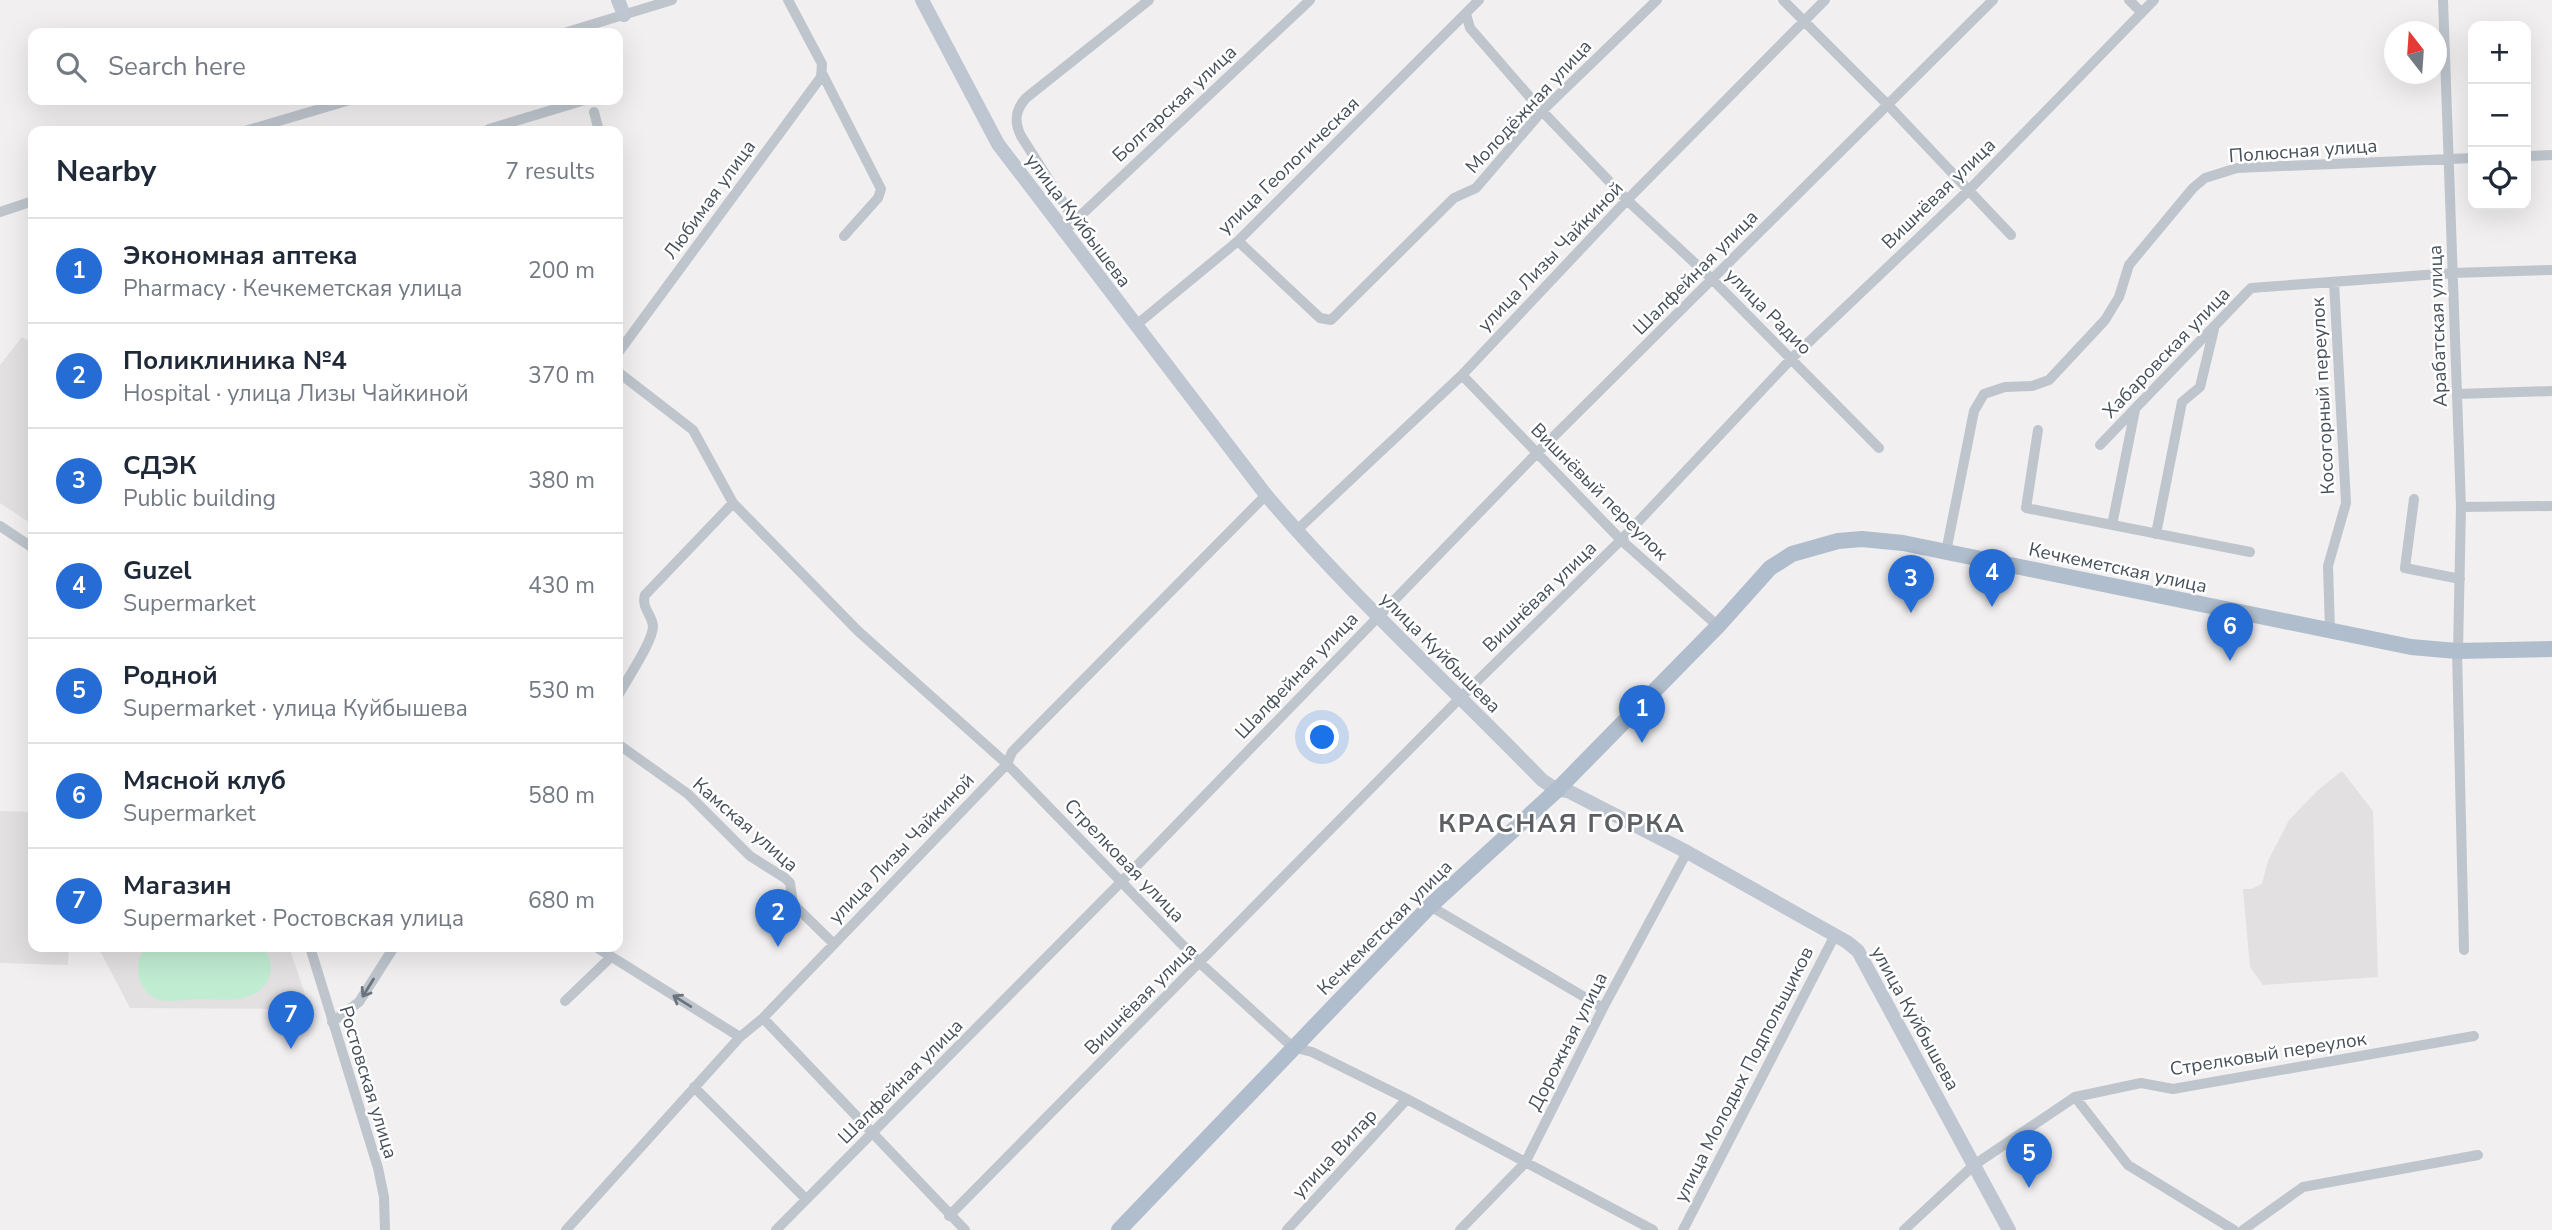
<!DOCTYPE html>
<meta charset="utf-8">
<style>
:root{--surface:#fff;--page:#f2f2f3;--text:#1f2937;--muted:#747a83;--line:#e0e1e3;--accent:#256cd5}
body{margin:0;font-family:"Nunito Sans",sans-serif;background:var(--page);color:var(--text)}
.controls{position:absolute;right:21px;top:21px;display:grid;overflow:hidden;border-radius:14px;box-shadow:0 7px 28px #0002}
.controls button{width:63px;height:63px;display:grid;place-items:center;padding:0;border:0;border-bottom:2px solid var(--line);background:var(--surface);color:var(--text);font:35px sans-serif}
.compass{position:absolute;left:2384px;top:21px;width:63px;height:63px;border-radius:50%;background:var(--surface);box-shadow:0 7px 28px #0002;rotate:343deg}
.you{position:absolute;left:1323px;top:738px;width:24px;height:24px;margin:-18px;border:5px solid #fff;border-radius:50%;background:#1a73e8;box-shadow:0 0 0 10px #1a73e833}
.badge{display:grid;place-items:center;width:46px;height:46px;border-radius:50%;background:var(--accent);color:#fff;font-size:23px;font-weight:700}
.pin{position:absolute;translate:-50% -58px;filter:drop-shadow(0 2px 4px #0008)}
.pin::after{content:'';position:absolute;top:37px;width:24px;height:21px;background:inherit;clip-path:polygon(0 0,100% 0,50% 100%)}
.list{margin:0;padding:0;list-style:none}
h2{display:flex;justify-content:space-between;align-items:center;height:91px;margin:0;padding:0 28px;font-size:30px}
h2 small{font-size:23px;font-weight:400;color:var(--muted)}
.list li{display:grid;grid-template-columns:46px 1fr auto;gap:21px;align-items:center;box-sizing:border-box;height:105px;padding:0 28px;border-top:2px solid var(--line)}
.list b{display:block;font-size:26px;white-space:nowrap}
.list p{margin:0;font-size:23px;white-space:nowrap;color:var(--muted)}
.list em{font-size:23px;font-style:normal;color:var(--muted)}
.icon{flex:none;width:38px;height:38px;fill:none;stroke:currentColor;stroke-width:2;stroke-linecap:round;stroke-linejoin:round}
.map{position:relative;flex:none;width:2552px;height:1230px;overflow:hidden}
.search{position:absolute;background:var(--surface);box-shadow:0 7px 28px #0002;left:28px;top:28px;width:595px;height:77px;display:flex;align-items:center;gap:18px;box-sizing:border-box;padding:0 24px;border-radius:14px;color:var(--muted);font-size:26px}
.panel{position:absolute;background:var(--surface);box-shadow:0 7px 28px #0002;left:28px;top:126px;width:595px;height:826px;border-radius:14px}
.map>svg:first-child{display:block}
</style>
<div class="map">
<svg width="2552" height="1230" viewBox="0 0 2552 1230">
<rect width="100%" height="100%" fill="#f1efef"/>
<path fill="#e2e0e0" d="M 22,337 L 33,344 L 33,525 L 0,503 L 0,365 Z
M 2342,771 L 2373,811 L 2378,977 L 2263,985 L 2250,967 L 2243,889 L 2251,889 L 2262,884 L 2268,861 L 2289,820 L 2317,791 Z
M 0,811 L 33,812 L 33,947 L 69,947 L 68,965 L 0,963 Z
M 98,947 L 289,947 L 310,1009 L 130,1008 Z"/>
<path fill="#c0ecd2" d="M 146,947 L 263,947 C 270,956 273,966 269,977 C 259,1005 222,999 197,999 C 186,999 170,1003 160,1000 C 136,993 132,963 146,947 Z"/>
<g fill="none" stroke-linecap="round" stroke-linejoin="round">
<path stroke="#bec5cd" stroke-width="10" d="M 1783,0 L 1887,104 L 2011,235
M 2129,0 L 2141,12
M 2443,0 L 2461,507 L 2458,651
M 1466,14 L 1470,28 L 1542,111 L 1627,200 L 1713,280 L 1879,448
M 564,33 L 672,0
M 822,73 L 881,189 L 878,198 L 844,236
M 594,112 L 599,131
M 245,131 L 350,100
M 490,131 L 489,129 L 585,100
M 2526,156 L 2552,155
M 618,201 L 618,210
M 0,212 L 33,201
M 1075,221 L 1021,136 C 1014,122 1015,110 1026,98 L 1149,0
M 1063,232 L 1310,0
M 1238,241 L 1320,318 L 1331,320 L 1454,198 L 1476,188 L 1542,111 L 1657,0
M 1135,326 L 1238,241 L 1479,0
M 618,353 L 821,77 L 822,64 L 788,0
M 618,372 L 693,430 L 733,503 L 858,631 L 1007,764 L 1200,963 L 1287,1042 L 1296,1048 L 1312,1052 L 1407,1099 L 1653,1230
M 1462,375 L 1621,540 L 1718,626
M 2457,394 L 2552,391
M 2038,430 L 2026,508 L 2250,552
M 2100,445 L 2251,288 L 2452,273 L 2552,270
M 2414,499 L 2405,568 L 2460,579
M 2461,507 L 2552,506
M 2112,525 L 2135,410
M 0,526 L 33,548
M 1296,531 L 1462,375 L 1627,200 L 1825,0
M 2156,534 L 2182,402 L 2200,387 L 2214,329
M 1946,552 L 1974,411 L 1984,394 L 2005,387 L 2032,386 L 2049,380 L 2105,320 L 2119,297 L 2129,265 L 2193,188 L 2205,178 L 2237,168 L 2473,158
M 2330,631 L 2328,566 L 2346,503 L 2334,282
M 2457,651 L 2464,950
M 618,696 C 626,680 653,642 653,626 C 652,614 641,608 645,595 L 733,503
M 618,744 L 688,794 L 750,856 L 785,878 L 790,883 L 793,904 L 834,944
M 1430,906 L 1603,1008
M 310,947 L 378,1168 L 384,1197 L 385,1230
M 596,947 L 740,1037
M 565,1001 L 611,957
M 763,1018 L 965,1230
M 332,1022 L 359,1002 L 394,947
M 694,1087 L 806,1199
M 2075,1097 L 2128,1165 L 2234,1230
M 949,1216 L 1461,697 L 1621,540 L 1792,358 L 1969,190 L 2154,0
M 566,1230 L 740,1037 L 763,1018 L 1007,764 L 1012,752 L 1266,495
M 776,1230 L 1122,881 L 1536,454 L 1993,0
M 1287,1230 L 1407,1099
M 1460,1230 L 1525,1163 L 1603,1008 L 1687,852
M 1683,1230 L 1835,935
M 1904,1230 L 1974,1165 L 2075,1097 L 2141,1083 L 2173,1089 L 2474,1036
M 2243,1230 L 2303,1187 L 2478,1155"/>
<path stroke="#bdc6d1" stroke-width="14" d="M 618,0 L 624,15
M 922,0 L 998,144 L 1266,495 C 1351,596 1450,685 1542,780 L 1557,790 L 1568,791 L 1687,852 L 1847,942 L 1858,951 L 2009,1230"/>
<path stroke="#b0bdcc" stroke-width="16" d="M 1119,1230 L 1430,906 L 1557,790 L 1718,626 L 1770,568 L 1792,554 L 1838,541 L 1862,539 L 1903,543 L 2411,647 L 2457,651 L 2552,649"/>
</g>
<defs><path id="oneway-shaft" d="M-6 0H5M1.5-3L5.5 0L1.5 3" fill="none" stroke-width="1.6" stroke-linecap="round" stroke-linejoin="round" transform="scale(1.75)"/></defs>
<g stroke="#6b747d">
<use href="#oneway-shaft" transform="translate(368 988) rotate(122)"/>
<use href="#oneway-shaft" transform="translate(682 1001) rotate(-148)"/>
</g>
<g text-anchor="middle" stroke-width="5" stroke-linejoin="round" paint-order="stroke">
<g font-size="19" fill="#48515b" stroke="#fff">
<text transform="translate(1174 103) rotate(-43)" y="7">Болгарская улица</text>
<text transform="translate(1528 106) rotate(-47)" y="7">Молодёжная улица</text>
<text transform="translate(2303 150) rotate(-4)" y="7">Полюсная улица</text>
<text transform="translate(1288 165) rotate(-44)" y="7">улица Геологическая</text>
<text transform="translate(1938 193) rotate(-44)" y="7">Вишнёвая улица</text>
<text transform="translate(709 199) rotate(-54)" y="7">Любимая улица</text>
<text transform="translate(1079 220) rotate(53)" y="7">улица Куйбышева</text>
<text transform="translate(1550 256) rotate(-46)" y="7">улица Лизы Чайкиной</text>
<text transform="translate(1695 272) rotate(-45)" y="7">Шалфейная улица</text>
<text transform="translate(1769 311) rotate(45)" y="7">улица Радио</text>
<text transform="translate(2437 326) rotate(-92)" y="7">Арабатская улица</text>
<text transform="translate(2166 352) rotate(-46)" y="7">Хабаровская улица</text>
<text transform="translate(2322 396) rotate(-93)" y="7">Косогорный переулок</text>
<text transform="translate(1600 491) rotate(45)" y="7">Вишнёвый переулок</text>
<text transform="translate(2118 567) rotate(12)" y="7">Кечкеметская улица</text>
<text transform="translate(1539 596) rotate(-44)" y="7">Вишнёвая улица</text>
<text transform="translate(1441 652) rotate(45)" y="7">улица Куйбышева</text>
<text transform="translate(1296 675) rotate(-46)" y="7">Шалфейная улица</text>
<text transform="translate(746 824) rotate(41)" y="7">Камская улица</text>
<text transform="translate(901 848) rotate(-46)" y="7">улица Лизы Чайкиной</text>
<text transform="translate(1125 860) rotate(46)" y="7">Стрелковая улица</text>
<text transform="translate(1384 927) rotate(-45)" y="7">Кечкеметская улица</text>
<text transform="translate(1140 998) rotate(-45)" y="7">Вишнёвая улица</text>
<text transform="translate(1916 1018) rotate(61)" y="7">улица Куйбышева</text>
<text transform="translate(1567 1041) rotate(-63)" y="7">Дорожная улица</text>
<text transform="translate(2268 1053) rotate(-9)" y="7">Стрелковый переулок</text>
<text transform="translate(1743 1074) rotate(-63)" y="7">улица Молодых Подпольщиков</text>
<text transform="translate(900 1081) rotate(-45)" y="7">Шалфейная улица</text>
<text transform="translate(369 1082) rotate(73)" y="7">Ростовская улица</text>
<text transform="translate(1334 1153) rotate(-47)" y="7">улица Вилар</text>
</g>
<g font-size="26" font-weight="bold" letter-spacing="2" fill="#5c5f63" stroke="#fff">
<text x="1562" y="832">КРАСНАЯ ГОРКА</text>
</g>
</g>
</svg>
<div class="controls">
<button>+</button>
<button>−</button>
<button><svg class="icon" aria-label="locate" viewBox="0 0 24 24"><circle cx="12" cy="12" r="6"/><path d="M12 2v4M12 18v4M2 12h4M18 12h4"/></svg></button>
</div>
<svg class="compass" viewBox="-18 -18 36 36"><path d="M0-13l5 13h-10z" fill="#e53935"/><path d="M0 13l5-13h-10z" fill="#747a83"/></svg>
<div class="you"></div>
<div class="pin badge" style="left:1642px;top:743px">1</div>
<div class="pin badge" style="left:778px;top:947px">2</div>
<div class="pin badge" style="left:1911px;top:613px">3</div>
<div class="pin badge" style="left:1992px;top:607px">4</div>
<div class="pin badge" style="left:2029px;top:1188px">5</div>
<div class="pin badge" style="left:2230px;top:661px">6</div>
<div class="pin badge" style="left:291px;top:1049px">7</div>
<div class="search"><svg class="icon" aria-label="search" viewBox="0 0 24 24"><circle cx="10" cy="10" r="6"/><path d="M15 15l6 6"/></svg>Search here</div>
<section class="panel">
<h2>Nearby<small>7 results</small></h2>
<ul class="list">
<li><span class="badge">1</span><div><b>Экономная аптека</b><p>Pharmacy · Кечкеметская улица</p></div><em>200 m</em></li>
<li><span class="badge">2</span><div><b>Поликлиника №4</b><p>Hospital · улица Лизы Чайкиной</p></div><em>370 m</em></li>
<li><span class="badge">3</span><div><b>СДЭК</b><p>Public building</p></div><em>380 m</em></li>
<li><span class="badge">4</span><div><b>Guzel</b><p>Supermarket</p></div><em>430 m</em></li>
<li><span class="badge">5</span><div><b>Родной</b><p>Supermarket · улица Куйбышева</p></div><em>530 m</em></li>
<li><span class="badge">6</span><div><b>Мясной клуб</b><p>Supermarket</p></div><em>580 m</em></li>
<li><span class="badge">7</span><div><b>Магазин</b><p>Supermarket · Ростовская улица</p></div><em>680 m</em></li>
</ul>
</section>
</div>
